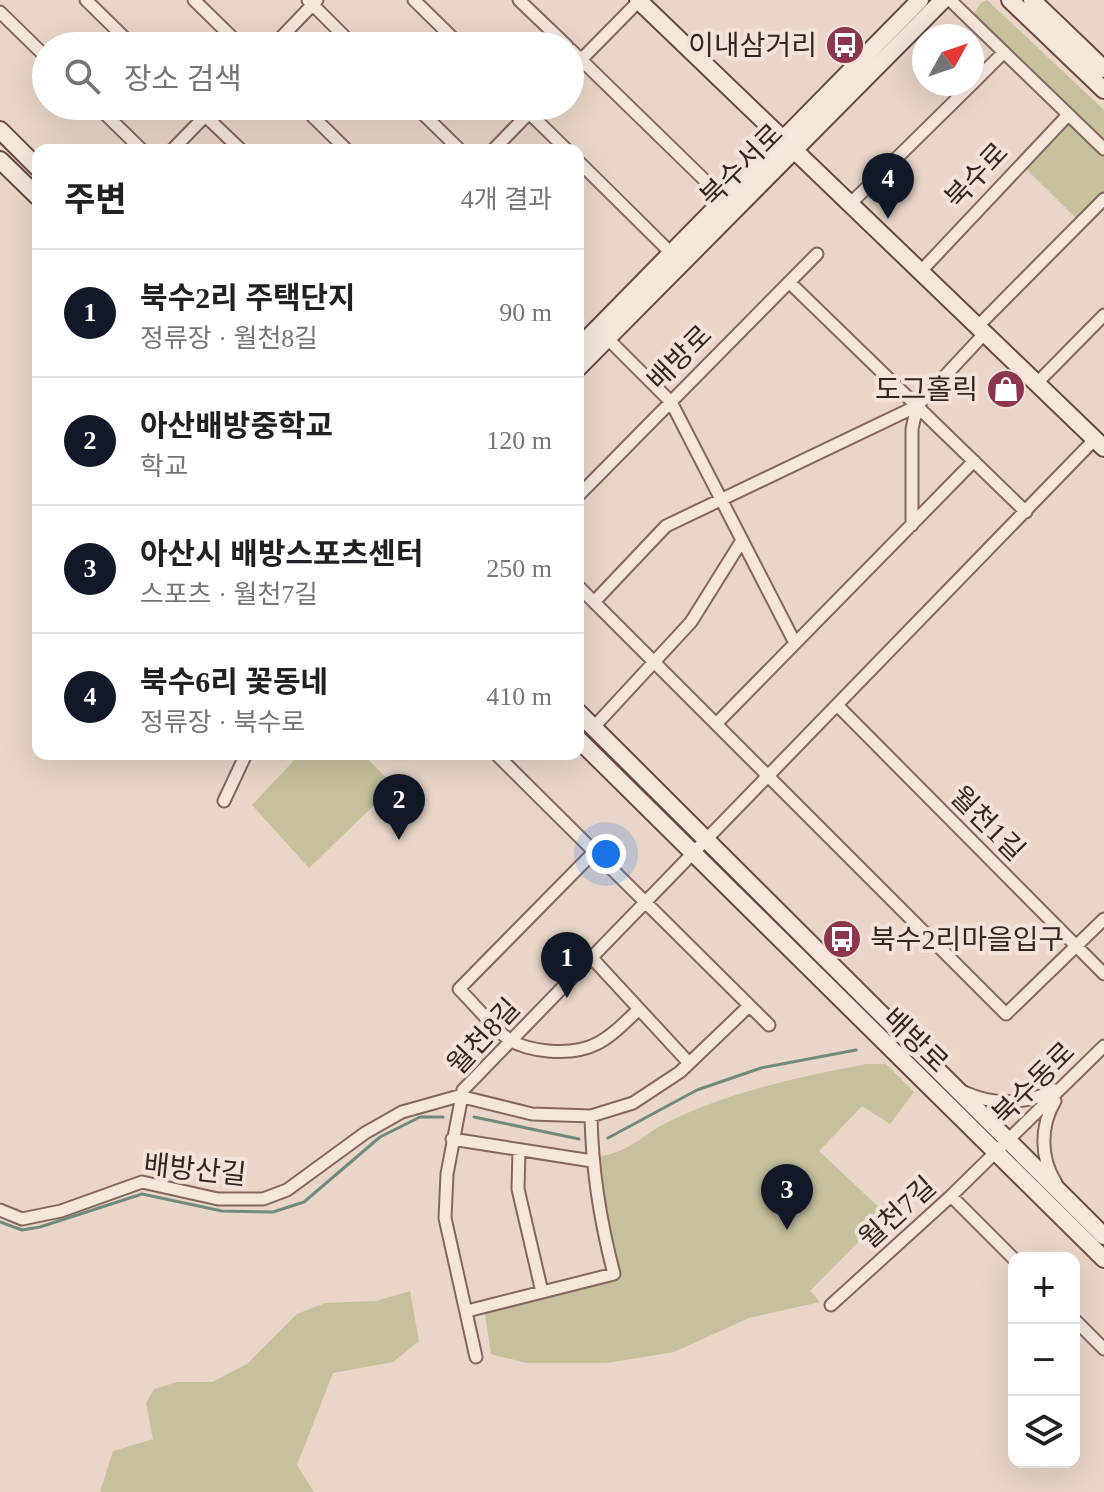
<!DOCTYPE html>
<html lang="ko">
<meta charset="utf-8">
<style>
:root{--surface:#fff;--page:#f2f2f2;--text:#202124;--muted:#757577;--line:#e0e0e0;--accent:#111827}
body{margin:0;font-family:"Times New Roman","Noto Sans KR",serif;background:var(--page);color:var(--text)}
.controls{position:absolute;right:24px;bottom:24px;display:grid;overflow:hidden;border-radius:16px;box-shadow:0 8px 32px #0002}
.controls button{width:72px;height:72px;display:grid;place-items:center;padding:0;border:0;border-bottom:2px solid var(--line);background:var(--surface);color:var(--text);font:40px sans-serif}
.compass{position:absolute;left:912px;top:24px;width:72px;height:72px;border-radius:50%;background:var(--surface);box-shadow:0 8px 32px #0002;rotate:50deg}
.you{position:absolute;left:606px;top:854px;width:28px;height:28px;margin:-20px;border:6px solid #fff;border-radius:50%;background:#1a73e8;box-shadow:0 0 0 12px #1a73e833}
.badge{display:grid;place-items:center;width:52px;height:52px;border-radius:50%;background:var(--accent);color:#fff;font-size:26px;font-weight:700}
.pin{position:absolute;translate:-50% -66px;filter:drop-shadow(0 2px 4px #0008)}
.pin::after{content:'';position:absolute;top:42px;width:28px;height:24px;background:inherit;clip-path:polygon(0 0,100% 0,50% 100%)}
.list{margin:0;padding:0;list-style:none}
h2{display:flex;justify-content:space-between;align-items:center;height:104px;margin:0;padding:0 32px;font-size:34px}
h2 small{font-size:26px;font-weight:400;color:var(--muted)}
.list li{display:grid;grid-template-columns:52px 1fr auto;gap:24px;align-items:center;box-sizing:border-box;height:128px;padding:0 32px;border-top:2px solid var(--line)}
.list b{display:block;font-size:30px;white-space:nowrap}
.list p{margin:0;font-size:26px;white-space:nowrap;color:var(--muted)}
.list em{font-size:26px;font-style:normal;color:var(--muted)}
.icon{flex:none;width:44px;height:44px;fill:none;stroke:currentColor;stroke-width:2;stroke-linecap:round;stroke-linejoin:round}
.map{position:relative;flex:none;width:1104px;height:1492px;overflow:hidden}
.search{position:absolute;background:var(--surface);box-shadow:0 8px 32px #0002;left:32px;top:32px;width:552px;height:88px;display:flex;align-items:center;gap:20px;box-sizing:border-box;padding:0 28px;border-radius:44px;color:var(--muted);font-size:30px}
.panel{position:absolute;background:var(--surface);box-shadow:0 8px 32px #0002;left:32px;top:144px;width:552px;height:616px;border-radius:16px}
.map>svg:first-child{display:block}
</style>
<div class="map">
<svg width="1104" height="1492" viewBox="0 0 1104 1492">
<rect width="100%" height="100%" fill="#e9d6c8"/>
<path fill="#c6c09d" d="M 987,0 L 1104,110 L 1104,141 L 973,15 L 981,3 Z
M 1073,124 L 1104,154 L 1104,191 L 1077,219 L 1025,168 L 1067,125 Z
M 300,754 L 363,754 L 394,786 L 309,868 L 252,805 Z
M 866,1064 L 886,1064 L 914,1092 L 890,1124 L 862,1106 L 819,1151 L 886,1214 L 810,1291 L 820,1302 L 749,1318 L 674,1352 L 607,1363 L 526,1363 L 491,1354 L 485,1314 L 620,1277 L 606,1220 L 599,1157 C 634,1150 641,1135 670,1121 C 731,1091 800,1077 866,1064 Z
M 410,1291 L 419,1341 L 393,1362 L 333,1373 L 297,1465 L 314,1492 L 100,1492 L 113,1451 L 153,1439 L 146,1403 L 154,1389 L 177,1382 L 212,1382 L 247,1364 L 297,1314 L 325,1303 L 376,1301 Z"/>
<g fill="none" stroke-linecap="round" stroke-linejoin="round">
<path stroke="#708b7d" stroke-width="3" d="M 474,1117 L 579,1139
M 608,1138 L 697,1090 L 761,1068 L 856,1050
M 0,1222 L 22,1230 L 40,1227 L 142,1194 L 222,1211 L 273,1212 L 304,1202 L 380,1137 L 420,1117 L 443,1117"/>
<g stroke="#83685f" stroke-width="15">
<path id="street" d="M 86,0 L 133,46
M 194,0 L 241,46
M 308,0 L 354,46
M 414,0 L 461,46
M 519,0 L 567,46
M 950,0 L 1104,149
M 0,12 L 46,57
M 273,46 L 317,0
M 570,49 L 724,199
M 570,71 L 639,1
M 972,84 L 1004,52
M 97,106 L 142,150
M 195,106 L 241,150
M 302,106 L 347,150
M 415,106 L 460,150
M 522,106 L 567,150
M 172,150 L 215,106
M 493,150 L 536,106
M 578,161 L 671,253
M 851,203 L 972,84
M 921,271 L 1068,115
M 789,282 L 1026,512
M 978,326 L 1104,199
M 607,338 L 671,402 L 795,643
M 1037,383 L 1104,315
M 578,496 L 817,254
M 912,525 L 912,429 L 917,406
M 578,586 L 1006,1014 L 1104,919
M 594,602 L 666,526 L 917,406 L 985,333
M 838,706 L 1104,974
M 716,724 L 974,461
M 593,728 L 691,622 L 741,542
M 496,754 L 769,1025
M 224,801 L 246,754
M 595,851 L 459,989 C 475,1005 490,1024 507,1038 C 517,1046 536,1050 548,1051 C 593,1055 608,1039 639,1009
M 592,958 L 689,1063
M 964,1092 C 994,1106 1026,1104 1055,1090
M 1055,1101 C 1040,1126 1040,1158 1056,1183
M 452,1139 L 592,1161
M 519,1150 L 518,1189 L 542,1292
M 951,1196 L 1014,1259
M 0,1210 L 22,1219 L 61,1211 L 142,1182 L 218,1199 L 263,1199 L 287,1190 L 365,1133 L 402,1112 L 459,1096 L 532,1114 L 591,1116 L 633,1103 L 680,1072 L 749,1006
M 831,1305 L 951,1196 L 1104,1046
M 467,1311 L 614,1274 C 600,1221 592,1171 591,1116
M 1074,1319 L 1104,1349
M 476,1357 L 445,1218 L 447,1174 L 463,1090 L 1095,439"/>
</g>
<g stroke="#654a42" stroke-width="20">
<path id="secondary" d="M 638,0 L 1104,448
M 1010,0 L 1104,90
M 1032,0 L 1104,69
M 0,130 L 38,168
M 0,160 L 38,197
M 578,348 L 920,0
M 578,368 L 943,0
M 578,712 L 1104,1236
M 578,739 L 1104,1259"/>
</g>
<use href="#street" stroke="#f5e6da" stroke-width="11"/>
<use href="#secondary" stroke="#f5e6da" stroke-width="16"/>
</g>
<defs>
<g id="bus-disc" transform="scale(2)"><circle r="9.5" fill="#8b364d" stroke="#f2e2d7"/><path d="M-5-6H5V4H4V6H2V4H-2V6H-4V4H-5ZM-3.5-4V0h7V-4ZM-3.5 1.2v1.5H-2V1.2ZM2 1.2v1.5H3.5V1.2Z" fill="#fff"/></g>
<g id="shop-disc" transform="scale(2)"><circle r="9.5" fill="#8b364d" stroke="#f2e2d7"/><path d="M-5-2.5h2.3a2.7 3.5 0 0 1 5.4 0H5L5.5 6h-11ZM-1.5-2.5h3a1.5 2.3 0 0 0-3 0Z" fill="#fff"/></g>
</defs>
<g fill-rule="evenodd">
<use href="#bus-disc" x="845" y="45"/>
<use href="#shop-disc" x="1006" y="389"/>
<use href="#bus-disc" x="842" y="939"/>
</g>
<g text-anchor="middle" stroke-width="8" stroke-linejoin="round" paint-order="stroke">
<g font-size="28" fill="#352521" stroke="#f2e2d7" text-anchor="end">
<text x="817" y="55">이내삼거리</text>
<text x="978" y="399">도그홀릭</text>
<text x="870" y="949" text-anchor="start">북수2리마을입구</text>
</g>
<g font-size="28" fill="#352521" stroke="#f2e2d7">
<text transform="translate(741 165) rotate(-45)" y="10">북수서로</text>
<text transform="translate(976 175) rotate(-47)" y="10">북수로</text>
<text transform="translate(679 357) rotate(-45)" y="10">배방로</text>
<text transform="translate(988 823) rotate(45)" y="10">월천1길</text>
<text transform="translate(483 1036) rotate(-47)" y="10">월천8길</text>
<text transform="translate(916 1040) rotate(44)" y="10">배방로</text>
<text transform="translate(1033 1083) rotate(-45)" y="10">북수동로</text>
<text transform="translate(195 1169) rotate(6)" y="10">배방산길</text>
<text transform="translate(897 1212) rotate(-42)" y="10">월천7길</text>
</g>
</g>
</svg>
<div class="controls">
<button>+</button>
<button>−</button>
<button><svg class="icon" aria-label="layers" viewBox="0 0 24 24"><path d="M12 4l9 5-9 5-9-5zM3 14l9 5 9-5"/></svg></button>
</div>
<svg class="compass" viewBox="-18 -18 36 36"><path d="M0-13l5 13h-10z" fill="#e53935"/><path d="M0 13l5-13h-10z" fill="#757577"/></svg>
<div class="you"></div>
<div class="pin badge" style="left:567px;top:998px">1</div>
<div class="pin badge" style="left:399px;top:840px">2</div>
<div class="pin badge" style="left:787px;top:1230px">3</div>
<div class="pin badge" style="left:888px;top:219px">4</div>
<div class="search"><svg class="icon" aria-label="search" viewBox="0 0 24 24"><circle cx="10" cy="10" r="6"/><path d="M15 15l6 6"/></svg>장소 검색</div>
<section class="panel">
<h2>주변<small>4개 결과</small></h2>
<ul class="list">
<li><span class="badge">1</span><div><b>북수2리 주택단지</b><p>정류장 · 월천8길</p></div><em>90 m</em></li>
<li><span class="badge">2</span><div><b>아산배방중학교</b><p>학교</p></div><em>120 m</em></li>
<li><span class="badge">3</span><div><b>아산시 배방스포츠센터</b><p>스포츠 · 월천7길</p></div><em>250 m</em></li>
<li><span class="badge">4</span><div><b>북수6리 꽃동네</b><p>정류장 · 북수로</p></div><em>410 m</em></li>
</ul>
</section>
</div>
